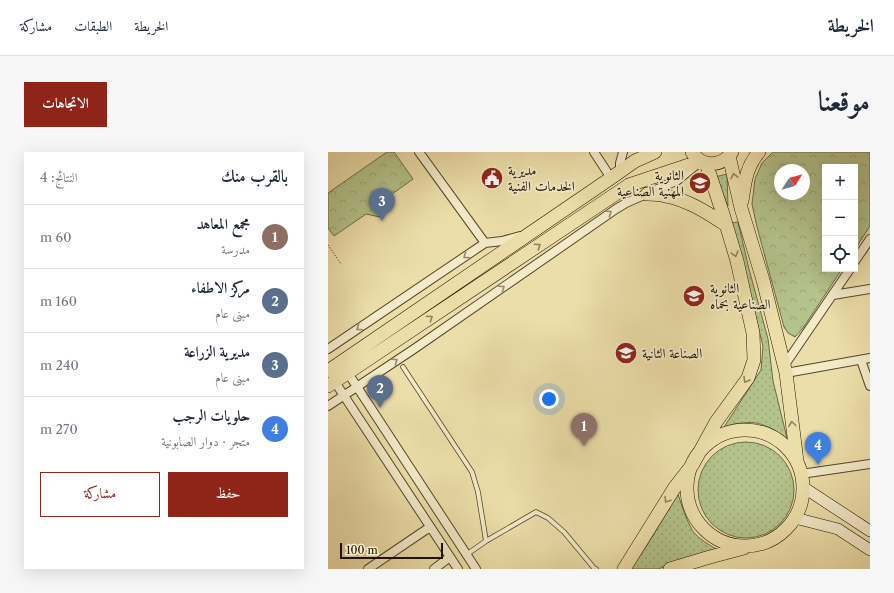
<!DOCTYPE html>
<html lang="ar">
<meta charset="utf-8">
<style>
:root{--surface:#fff;--page:#f6f6f7;--text:#1f2937;--muted:#747a83;--line:#e0e1e3;--accent:#8f2418}
body{margin:0;font-family:"Libre Caslon Text",Amiri,serif;background:var(--page);color:var(--text);direction:rtl}
.controls{position:absolute;right:12px;top:12px;display:grid;overflow:hidden;border-radius:0px;box-shadow:0 4px 16px #0002}
.controls button{width:36px;height:36px;display:grid;place-items:center;padding:0;border:0;border-bottom:1px solid var(--line);background:var(--surface);color:var(--text);font:20px sans-serif}
.compass{position:absolute;left:446px;top:12px;width:36px;height:36px;border-radius:50%;background:var(--surface);box-shadow:0 4px 16px #0002;rotate:54deg}
.scale{position:absolute;left:12px;bottom:10px;width:103px;box-sizing:border-box;padding-left:4px;border:2px solid #231400;border-top:0;font-size:11px;line-height:14px;white-space:nowrap;color:#231400;-webkit-text-stroke:3px #f3eac8;paint-order:stroke}
.you{position:absolute;left:221px;top:247px;width:14px;height:14px;margin:-10px;border:3px solid #fff;border-radius:50%;background:#1a73e8;box-shadow:0 0 0 6px #1a73e833}
.badge{display:grid;place-items:center;width:26px;height:26px;border-radius:50%;background:var(--accent);color:#fff;font-size:13px;font-weight:700}
.pin{position:absolute;translate:-50% -33px;filter:drop-shadow(0 1px 2px #0008)}
.pin::after{content:'';position:absolute;top:21px;width:14px;height:12px;background:inherit;clip-path:polygon(0 0,100% 0,50% 100%)}
.list{margin:0;padding:0;list-style:none}
h2{display:flex;justify-content:space-between;align-items:center;height:52px;margin:0;padding:0 16px;font-size:17px}
h2 small{font-size:13px;font-weight:400;color:var(--muted)}
.list li{display:grid;grid-template-columns:26px 1fr auto;gap:12px;align-items:center;box-sizing:border-box;height:64px;padding:0 16px;border-top:1px solid var(--line)}
.list b{display:block;font-size:15px;white-space:nowrap}
.list p{margin:0;font-size:13px;white-space:nowrap;color:var(--muted)}
.list em{font-size:13px;font-style:normal;color:var(--muted)}
.actions{display:flex;gap:8px;padding:12px 16px}
.actions a{flex:1;padding:9px 0;border:1px solid var(--accent);border-radius:0px;text-align:center;font-size:14px;color:var(--accent)}
.actions .main{background:var(--accent);color:#fff}
.icon{flex:none;width:22px;height:22px;fill:none;stroke:currentColor;stroke-width:2;stroke-linecap:round;stroke-linejoin:round}
.map{position:relative;flex:none;width:542px;height:417px;overflow:hidden;direction:ltr;border-radius:0px}
header{display:flex;align-items:center;gap:24px;box-sizing:border-box;height:56px;padding:0 20px;background:var(--surface);border-bottom:1px solid var(--line)}
header strong{font-size:19px}
nav{display:flex;gap:22px;margin-inline-start:auto;font-size:14px}
.intro{display:flex;align-items:center;justify-content:space-between;box-sizing:border-box;height:96px;padding:0 24px}
h1{margin:0;font-size:28px}
.button{padding:10px 18px;border-radius:0px;background:var(--accent);color:#fff;font-size:14px;font-weight:700}
main{display:flex;gap:24px;padding:0 24px}
aside{flex:1;background:var(--surface);border-radius:0px;box-shadow:0 4px 16px #0002}
.map>svg:first-child{display:block}
</style>
<header>
<strong>الخريطة</strong>
<nav><a>الخريطة</a><a>الطبقات</a><a>مشاركة</a></nav>
</header>
<div class="intro"><h1>موقعنا</h1><a class="button">الاتجاهات</a></div>
<main>
<div class="map">
<svg width="542" height="417" viewBox="0 0 542 417">
<defs>
<pattern id="grass-dots" width="8" height="8" patternUnits="userSpaceOnUse"><rect width="8" height="8" fill="#b4c28b"/><path d="M2 2h.1M6 6h.1" fill="none" stroke="#9aa676" stroke-width="1.8" stroke-linecap="round"/></pattern>
<pattern id="forest-crowns" width="20" height="18" patternUnits="userSpaceOnUse"><rect width="20" height="18" fill="#b4c28b"/><path d="M2 6a3 3 0 1 1 6 0M12 15a3 3 0 1 1 6 0" fill="none" stroke="#9aa676"/></pattern>
</defs>
<rect width="100%" height="100%" fill="#ecdeaa"/>
<filter id="stains"><feTurbulence type="fractalNoise" baseFrequency=".005" numOctaves="4"/><feColorMatrix values="0 0 0 0 .2 0 0 0 0 .09 0 0 0 0 .02 0 0 0 .5 -.17"/></filter>
<radialGradient id="worn" r=".72"><stop offset=".6" stop-color="#630" stop-opacity="0"/><stop offset="1" stop-color="#630" stop-opacity=".3"/></radialGradient>
<path fill="url(#grass-dots)" stroke="#6c6b46" d="M 399,22 L 400,54 L 387,25 Z
M 410,70 L 421,117 L 440,187 L 445,229 L 459,286 C 445,277 431,268 415,271 C 408,271 402,273 396,275 L 433,218 L 435,194 L 404,71 Z
M370 338a48 48 0 1 1 96 0a48 48 0 1 1-96 0Z
M 350,342 C 354,354 358,367 364,378 C 370,387 382,393 391,399 L 357,407 L 330,417 L 303,417 L 323,387 Z"/>
<path fill="url(#forest-crowns)" stroke="#6c6b46" fill-rule="evenodd" d="M 59,0 L 66,0 L 85,27 L 60,45 L 56,60 L 52,65 L 38,62 L 6,84 L 0,76 L 0,41 Z
M 445,0 L 542,0 L 542,74 L 527,97 L 527,15 L 497,15 L 497,117 L 514,117 L 475,176 L 467,185 L 460,181 L 456,175 L 429,75 L 424,52 L 427,27 L 434,11 ZM 452,18 L 476,18 L 476,42 L 452,42 Z"/>
<g fill="none" stroke-linecap="round" stroke-linejoin="round">
<g stroke="#55462a" stroke-width="5.5">
<path id="service" d="M 75,215 L 144,320 L 150,340 L 158,389
M 138,403 L 158,389 L 208,360 L 220,366 L 236,380 L 266,416 L 268,417"/>
</g>
<g stroke="#55462a" stroke-width="10">
<path id="minor" d="M 91,0 L 157,91
M 266,0 L 283,26
M 292,20 L 292,11 L 295,0
M 527,109 L 542,87
M 505,143 L 542,137
M 0,197 L 157,91 L 174,89 L 192,84
M 533,208 L 542,234
M 456,214 L 522,117
M 20,221 L 148,417
M 458,221 L 542,206
M 7,230 L 130,417
M 0,254 L 86,197 L 288,57 L 298,51 L 350,28 L 367,14
M 473,322 L 542,312
M 40,417 L 102,375
M 106,417 L 122,405"/>
</g>
<g stroke="#231400" stroke-width="12">
<path id="secondary" d="M 475,335 L 542,379
M 467,366 L 510,377 L 542,398"/>
</g>
<g stroke="#231400" stroke-width="14">
<path id="primary" d="M 364,0 C 374,16 394,15 404,0
M 401,4 L 413,56 L 435,128 L 458,221 L 469,309
M 319,42 C 325,42 332,42 338,44 C 360,48 380,61 398,73
M 414,49 C 417,30 418,15 431,0
M 0,219 L 283,26 L 307,9 L 327,0
M 0,234 L 301,33 L 373,9
M359 336a58 58 0 1 1 116 0a58 58 0 1 1-116 0Z
M 296,417 L 347,335 L 365,312 L 388,270 L 420,226 L 426,208 L 425,181 L 409,109 L 395,62 L 378,11
M 342,417 L 382,405 L 416,396"/>
</g>
<path stroke="#231400" stroke-width="1" stroke-dasharray="1 2" stroke-linecap="butt" d="M 0,93 L 13,112"/>
<use href="#service" stroke="#f3eac8" stroke-width="4"/>
<use href="#minor" stroke="#f3eac8" stroke-width="8"/>
<use href="#secondary" stroke="#f3eac8" stroke-width="11"/>
<use href="#primary" stroke="#ecdeaa" stroke-width="13"/>
</g>
<defs><path id="oneway-chevron" d="M-2-3.5L2.5 0L-2 3.5" fill="none" stroke-width="1.6" stroke-linecap="round" stroke-linejoin="round"/></defs>
<g stroke="#92835e">
<use href="#oneway-chevron" transform="translate(406 24) rotate(-102)"/>
<use href="#oneway-chevron" transform="translate(210 94) rotate(-34)"/>
<use href="#oneway-chevron" transform="translate(407 102) rotate(74)"/>
<use href="#oneway-chevron" transform="translate(102 166) rotate(-34)"/>
<use href="#oneway-chevron" transform="translate(418 228) rotate(121)"/>
<use href="#oneway-chevron" transform="translate(464 272) rotate(-97)"/>
<use href="#oneway-chevron" transform="translate(339 348) rotate(122)"/>
</g>
<g stroke="#958a6e">
<use href="#oneway-chevron" transform="translate(281 61) rotate(-35)"/>
<use href="#oneway-chevron" transform="translate(138 104) rotate(146)"/>
<use href="#oneway-chevron" transform="translate(174 136) rotate(-35)"/>
<use href="#oneway-chevron" transform="translate(31 176) rotate(146)"/>
<use href="#oneway-chevron" transform="translate(67 209) rotate(-34)"/>
</g>
<defs>
<g id="civic-disc" transform="scale(1.15)"><circle r="9.5" fill="#8f2418" stroke="#f3eac8"/><path d="M-.6-6.5H3V-4.5H.6V-3L4-1V1h2V6H-6V1h2V-1L-.6-3ZM-1.2 2.5V6h2.4V2.5Z" fill="#fff"/></g>
<g id="school-disc" transform="scale(1.15)"><circle r="9.5" fill="#8f2418" stroke="#f3eac8"/><path d="M0-5L7-2L0 1L-7-2ZM-4 1L0 2.5L4 1V4Q0 6-4 4Z" fill="#fff"/></g>
</defs>
<g fill-rule="evenodd">
<use href="#civic-disc" x="164" y="26"/>
<use href="#school-disc" x="372" y="31"/>
<use href="#school-disc" x="366" y="144"/>
<use href="#school-disc" x="298" y="201"/>
</g>
<g text-anchor="middle" stroke-width="3.5" stroke-linejoin="round" paint-order="stroke">
<g font-size="14" fill="#231400" stroke="#f3eac8" text-anchor="start">
<text x="180" y="23">مديرية<tspan x="180" dy="16">الخدمات الفنية</tspan></text>
<text x="356" y="28" text-anchor="end">الثانوية<tspan x="356" dy="16">المهنية الصناعية</tspan></text>
<text x="382" y="141">الثانوية<tspan x="382" dy="16">الصناعية بحماه</tspan></text>
<text x="314" y="206">الصناعة الثانية</text>
</g>
</g>
<rect width="100%" height="100%" filter="url(#stains)"/>
<rect width="100%" height="100%" fill="url(#worn)"/>
</svg>
<div class="controls">
<button>+</button>
<button>−</button>
<button><svg class="icon" aria-label="locate" viewBox="0 0 24 24"><circle cx="12" cy="12" r="6"/><path d="M12 2v4M12 18v4M2 12h4M18 12h4"/></svg></button>
</div>
<svg class="compass" viewBox="-18 -18 36 36"><path d="M0-13l5 13h-10z" fill="#e53935"/><path d="M0 13l5-13h-10z" fill="#747a83"/></svg>
<div class="scale">100 m</div>
<div class="you"></div>
<div class="pin badge" style="left:256px;top:294px;background:#8d6e63">1</div>
<div class="pin badge" style="left:52px;top:256px;background:#5c6f8a">2</div>
<div class="pin badge" style="left:54px;top:69px;background:#5c6f8a">3</div>
<div class="pin badge" style="left:490px;top:313px;background:#3f7fe0">4</div>
</div>
<aside>
<h2>بالقرب منك<small>النتائج: 4</small></h2>
<ul class="list">
<li><span class="badge" style="background:#8d6e63">1</span><div><b>مجمع المعاهد</b><p>مدرسة</p></div><em>60 m</em></li>
<li><span class="badge" style="background:#5c6f8a">2</span><div><b>مركز الاطفاء</b><p>مبنى عام</p></div><em>160 m</em></li>
<li><span class="badge" style="background:#5c6f8a">3</span><div><b>مديرية الزراعة</b><p>مبنى عام</p></div><em>240 m</em></li>
<li><span class="badge" style="background:#3f7fe0">4</span><div><b>حلويات الرجب</b><p>متجر · دوار الصابونية</p></div><em>270 m</em></li>
</ul>
<div class="actions"><a class="main">حفظ</a><a>مشاركة</a></div>
</aside>
</main>
